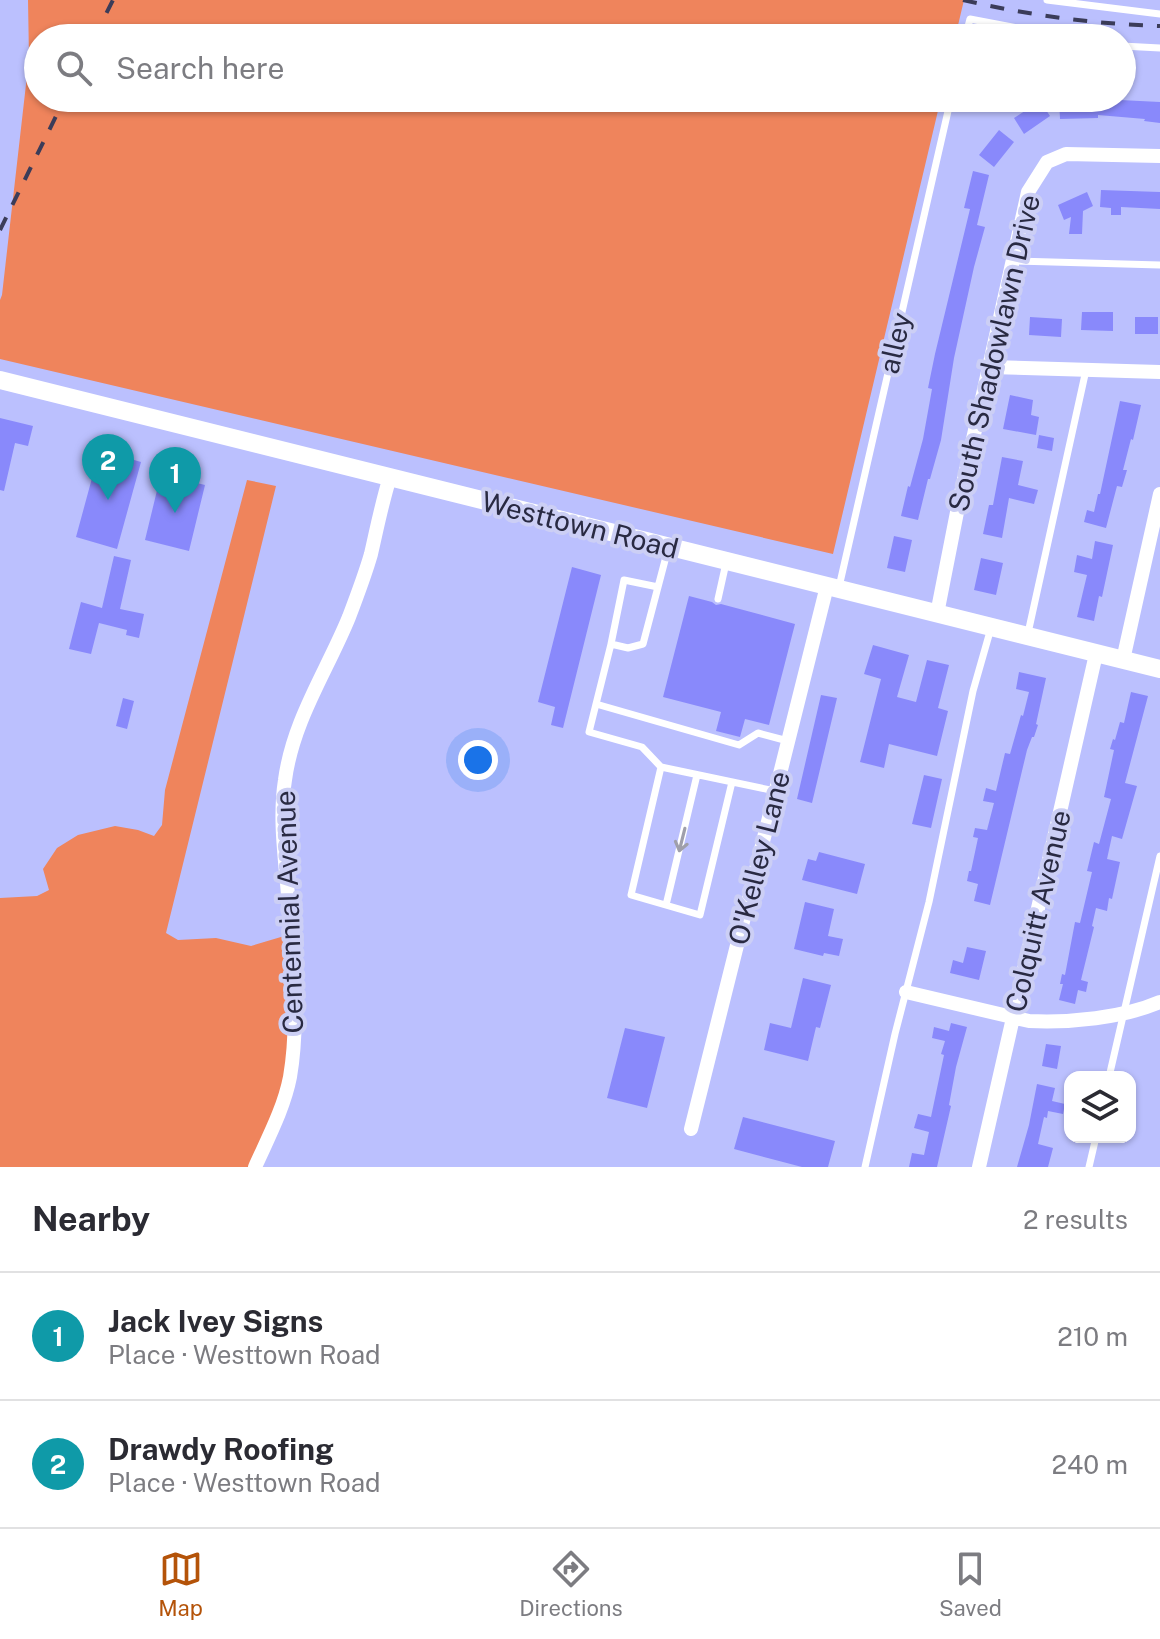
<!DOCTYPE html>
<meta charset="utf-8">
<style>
:root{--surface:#fff;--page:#f2f2f3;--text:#2b2b33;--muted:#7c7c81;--line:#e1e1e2;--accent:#b45309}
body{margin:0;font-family:"Public Sans",sans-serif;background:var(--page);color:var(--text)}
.controls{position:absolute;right:24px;bottom:24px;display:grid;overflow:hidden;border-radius:16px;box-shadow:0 2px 6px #0004}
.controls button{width:72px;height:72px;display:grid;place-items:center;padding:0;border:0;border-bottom:2px solid var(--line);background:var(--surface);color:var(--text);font:40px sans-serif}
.you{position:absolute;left:478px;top:760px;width:28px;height:28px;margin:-20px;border:6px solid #fff;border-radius:50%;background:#1a73e8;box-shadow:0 0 0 12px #1a73e833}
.badge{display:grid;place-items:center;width:52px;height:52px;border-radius:50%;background:var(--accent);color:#fff;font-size:26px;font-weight:700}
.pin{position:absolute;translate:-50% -66px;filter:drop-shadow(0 2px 4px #0008)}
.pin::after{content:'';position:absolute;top:42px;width:28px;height:24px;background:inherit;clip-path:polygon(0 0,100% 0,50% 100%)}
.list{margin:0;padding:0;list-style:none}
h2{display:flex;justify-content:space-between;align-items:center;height:104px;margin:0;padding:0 32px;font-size:34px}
h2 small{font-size:26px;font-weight:400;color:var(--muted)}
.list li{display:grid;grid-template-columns:52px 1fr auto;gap:24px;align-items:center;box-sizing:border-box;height:128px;padding:0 32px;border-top:2px solid var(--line)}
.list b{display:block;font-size:30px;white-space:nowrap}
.list p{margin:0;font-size:26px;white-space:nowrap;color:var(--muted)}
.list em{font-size:26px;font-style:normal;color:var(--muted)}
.icon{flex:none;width:44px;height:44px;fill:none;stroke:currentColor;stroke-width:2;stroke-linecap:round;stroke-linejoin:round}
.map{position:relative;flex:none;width:1160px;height:1167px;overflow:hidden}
.search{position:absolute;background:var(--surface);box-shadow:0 2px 6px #0004;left:24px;right:24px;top:24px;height:88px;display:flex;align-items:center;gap:20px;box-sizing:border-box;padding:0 28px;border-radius:44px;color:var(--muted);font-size:30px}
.sheet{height:360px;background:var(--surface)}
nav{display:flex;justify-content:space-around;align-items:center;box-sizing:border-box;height:112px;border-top:2px solid var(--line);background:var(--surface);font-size:22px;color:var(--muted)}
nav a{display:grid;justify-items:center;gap:4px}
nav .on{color:var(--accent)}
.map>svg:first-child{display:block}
</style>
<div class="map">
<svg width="1160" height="1167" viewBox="0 0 1160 1167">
<rect width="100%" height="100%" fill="#bbc0fe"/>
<path fill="#ef845c" d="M 28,0 L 964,0 L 955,38 L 38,38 L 38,98 L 941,98 L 833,554 L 0,359 L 0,300 L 2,295 L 29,58 Z
M 247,480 L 276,486 L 166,933 L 178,940 L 216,938 L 251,946 L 291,934 L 293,1053 L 255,1167 L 0,1167 L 0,898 L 37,896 L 49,890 L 43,869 L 57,848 L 78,835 L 115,826 L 138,830 L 154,836 L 162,825 L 165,790 Z"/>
<path fill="#8989fb" d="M 1080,98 L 1160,102 L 1160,123 L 1144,121 L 1145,119 L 1098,115 L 1098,118 L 1060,119 L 1059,100 L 1080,100 Z
M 1040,101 L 1050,116 L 1024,134 L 1014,118 Z
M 999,130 L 1014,142 L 994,167 L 979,155 Z
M 973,171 L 989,175 L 977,225 L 985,227 L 974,267 L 954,358 L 941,440 L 930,479 L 928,479 L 918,520 L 901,516 L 908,486 L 910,487 L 923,439 L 932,389 L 928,388 L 935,354 L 970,209 L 964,208 Z
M 1101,190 L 1160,192 L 1160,209 L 1121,207 L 1121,215 L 1111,215 L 1111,208 L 1100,207 Z
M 1087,192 L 1093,206 L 1083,211 L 1082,234 L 1069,234 L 1071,217 L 1064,220 L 1058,205 Z
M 1082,312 L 1113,312 L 1113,331 L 1081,330 Z
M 1030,317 L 1062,319 L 1061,337 L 1029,335 Z
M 1135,317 L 1158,317 L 1158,334 L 1135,334 Z
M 1010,395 L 1033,400 L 1031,415 L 1039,417 L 1036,435 L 1003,429 Z
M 1120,401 L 1141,405 L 1133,440 L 1131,439 L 1123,470 L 1127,470 L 1122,487 L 1117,486 L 1106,528 L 1084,522 L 1087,510 L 1094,512 L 1098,494 L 1100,494 Z
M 0,418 L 33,426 L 28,446 L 15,443 L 4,491 L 0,490 Z
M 1039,435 L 1054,438 L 1052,451 L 1037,448 Z
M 113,454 L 141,462 L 117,549 L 76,537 L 98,456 L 112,459 Z
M 1002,457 L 1023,461 L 1018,485 L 1038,490 L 1034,504 L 1009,498 L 1002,538 L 983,534 L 989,505 L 993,505 Z
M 161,474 L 205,485 L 189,551 L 145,540 Z
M 894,536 L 912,540 L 905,572 L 887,568 Z
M 1095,541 L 1113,545 L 1102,597 L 1099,596 L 1094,621 L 1077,617 L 1087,575 L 1074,572 L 1077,555 L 1092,559 Z
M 114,556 L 131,560 L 120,609 L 144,614 L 139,638 L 126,635 L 127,630 L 99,623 L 91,654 L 69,649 L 81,602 L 102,608 Z
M 981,558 L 1003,563 L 996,595 L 974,590 Z
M 572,567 L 601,575 L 563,728 L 551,725 L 555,707 L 538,702 Z
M 689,596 L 712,602 L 716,605 L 721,604 L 795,624 L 769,725 L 745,719 L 740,737 L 716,731 L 721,712 L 663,697 Z
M 873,645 L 909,655 L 897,697 L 916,702 L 927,660 L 949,665 L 938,708 L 948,711 L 937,756 L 889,744 L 884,768 L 860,762 L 881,679 L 864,674 Z
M 1019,672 L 1046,678 L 1036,724 L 1038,725 L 1034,737 L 1032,737 L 1027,750 L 990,905 L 974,901 L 978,884 L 967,881 L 969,871 L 971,871 L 978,838 L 973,837 L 975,828 L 987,830 L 994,803 L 983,801 L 986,788 L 996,791 L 1005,753 L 1010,754 L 1021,715 L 1023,716 L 1029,692 L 1016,689 Z
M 1131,692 L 1148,696 L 1125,783 L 1137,786 L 1122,839 L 1112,836 L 1107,859 L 1120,862 L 1112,899 L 1109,898 L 1107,911 L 1096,908 L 1092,926 L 1094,927 L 1081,980 L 1088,982 L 1086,992 L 1078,990 L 1075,1004 L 1059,1000 L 1063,984 L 1060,984 L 1062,974 L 1065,975 L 1075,922 L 1080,923 L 1092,872 L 1087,871 L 1094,842 L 1099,844 L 1111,799 L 1104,797 L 1114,750 L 1110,749 L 1113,739 L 1115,740 L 1120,722 L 1124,723 Z
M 821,695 L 837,698 L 812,803 L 797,799 Z
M 123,698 L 134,701 L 127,729 L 116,726 Z
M 924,775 L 942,779 L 931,828 L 912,824 Z
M 819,852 L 865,864 L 857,894 L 802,880 L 808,859 L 816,861 Z
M 805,902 L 834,909 L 828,936 L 843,939 L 839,956 L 824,953 L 823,956 L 794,949 Z
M 967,947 L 986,951 L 979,980 L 950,973 L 953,960 L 963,963 Z
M 803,978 L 831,985 L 820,1028 L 816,1027 L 808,1061 L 764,1050 L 770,1023 L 791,1028 Z
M 951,1023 L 967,1027 L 956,1067 L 949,1105 L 951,1106 L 937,1167 L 909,1167 L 912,1153 L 924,1155 L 929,1132 L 914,1128 L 918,1114 L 931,1117 L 944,1055 L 941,1054 L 945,1041 L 932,1038 L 934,1027 L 949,1031 Z
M 625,1028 L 665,1037 L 647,1108 L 607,1098 Z
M 1046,1044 L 1061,1046 L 1057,1069 L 1042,1066 Z
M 1037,1084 L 1055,1088 L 1052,1101 L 1065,1104 L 1063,1114 L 1048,1111 L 1047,1118 L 1044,1117 L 1038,1144 L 1053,1148 L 1048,1167 L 1017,1167 L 1029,1125 Z
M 743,1117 L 835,1141 L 828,1167 L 802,1167 L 734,1149 Z"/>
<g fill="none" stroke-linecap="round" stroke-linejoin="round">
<path stroke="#fff" stroke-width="7" d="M 1047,0 L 1160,14
M 965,38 L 970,19 L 1070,38
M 1122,46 L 1160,48
M 1013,261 L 1160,265
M 658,587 L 624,580 L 611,644 L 628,648 L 643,644 L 668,549
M 839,587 L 951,98
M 718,599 L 726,563
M 1028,633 L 1086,370
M 611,644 L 589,732 L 642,747 L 661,767 L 775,791
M 596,704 L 739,745 L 758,733 L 788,741
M 661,767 L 631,895 L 700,915 L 732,782
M 666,905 L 697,775
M 1109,1077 L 1160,856
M 865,1167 L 895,1034 L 929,902 L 973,691 L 991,628
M 1089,1167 L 1096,1137"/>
<path stroke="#fff" stroke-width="14" d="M 990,367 L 1160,372
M 937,614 L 959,502 L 1028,192 L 1047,162 L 1066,154 L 1160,156
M 1123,660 L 1160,494
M 906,992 L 1029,1021 C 1069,1023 1123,1018 1160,1002
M 691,1129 L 827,586
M 255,1167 C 268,1138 284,1108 290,1077 C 300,1019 292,953 288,895 C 285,857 279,818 285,780 C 293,720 327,671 349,617 C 357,596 365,575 371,554 C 377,528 382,502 390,477
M 979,1167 L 1096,654"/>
<path stroke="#fff" stroke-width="18" d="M 0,380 L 1160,669"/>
<path stroke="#3b3c59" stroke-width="4" stroke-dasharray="14 14" stroke-linecap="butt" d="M 963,0 C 1028,15 1093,24 1160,26
M 94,38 L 113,0
M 0,230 L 65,98"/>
</g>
<defs><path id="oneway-shaft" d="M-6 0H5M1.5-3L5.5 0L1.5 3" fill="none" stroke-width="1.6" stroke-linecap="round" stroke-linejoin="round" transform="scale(2)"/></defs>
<use stroke="#9f9faa" href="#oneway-shaft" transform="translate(682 840) rotate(104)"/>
<g text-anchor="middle" stroke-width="8" stroke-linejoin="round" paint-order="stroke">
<g font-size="28" fill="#292a42" stroke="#cccff5">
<text transform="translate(895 343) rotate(-77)" y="10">alley</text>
<text transform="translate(994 353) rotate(-77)" y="10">South Shadowlawn Drive</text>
<text transform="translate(580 525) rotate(14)" y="10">Westtown Road</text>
<text transform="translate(759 858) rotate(-76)" y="10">O'Kelley Lane</text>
<text transform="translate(1038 911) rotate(-77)" y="10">Colquitt Avenue</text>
<text transform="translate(289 912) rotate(-92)" y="10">Centennial Avenue</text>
</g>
</g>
</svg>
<div class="controls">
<button><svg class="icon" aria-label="layers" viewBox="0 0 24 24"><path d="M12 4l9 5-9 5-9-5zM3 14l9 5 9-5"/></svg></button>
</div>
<div class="you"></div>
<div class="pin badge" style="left:175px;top:513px;background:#0f9aa8">1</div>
<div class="pin badge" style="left:108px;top:500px;background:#0f9aa8">2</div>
<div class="search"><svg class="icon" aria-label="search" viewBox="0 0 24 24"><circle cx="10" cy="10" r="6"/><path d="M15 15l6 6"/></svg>Search here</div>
</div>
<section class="sheet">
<h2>Nearby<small>2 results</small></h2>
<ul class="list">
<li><span class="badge" style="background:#0f9aa8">1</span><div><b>Jack Ivey Signs</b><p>Place · Westtown Road</p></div><em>210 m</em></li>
<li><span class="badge" style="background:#0f9aa8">2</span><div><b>Drawdy Roofing</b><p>Place · Westtown Road</p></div><em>240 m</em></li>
</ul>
</section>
<nav>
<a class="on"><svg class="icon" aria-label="map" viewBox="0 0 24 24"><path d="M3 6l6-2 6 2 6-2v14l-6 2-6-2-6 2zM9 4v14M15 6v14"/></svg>Map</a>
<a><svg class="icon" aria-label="directions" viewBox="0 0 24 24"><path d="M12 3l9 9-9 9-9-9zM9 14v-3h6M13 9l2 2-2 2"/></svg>Directions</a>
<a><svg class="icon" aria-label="saved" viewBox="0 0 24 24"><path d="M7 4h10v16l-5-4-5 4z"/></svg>Saved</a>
</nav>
